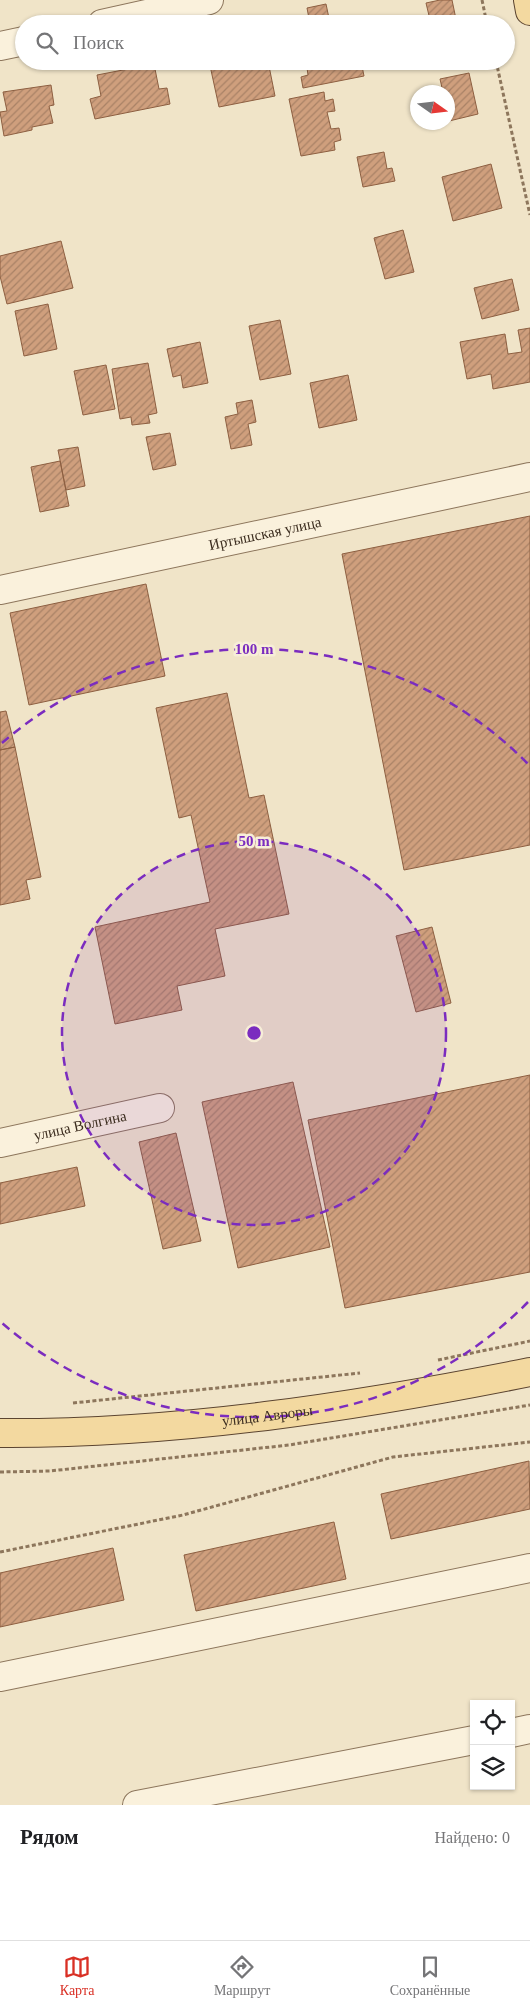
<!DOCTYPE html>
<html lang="ru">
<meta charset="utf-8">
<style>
:root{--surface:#fff;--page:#f6f6f6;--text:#202124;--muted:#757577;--line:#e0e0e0;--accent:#d93025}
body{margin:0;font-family:"Times New Roman",serif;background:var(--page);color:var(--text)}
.controls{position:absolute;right:15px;bottom:15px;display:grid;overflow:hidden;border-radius:0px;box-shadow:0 1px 4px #0004}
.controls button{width:45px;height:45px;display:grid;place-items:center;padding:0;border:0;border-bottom:1px solid var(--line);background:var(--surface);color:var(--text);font:25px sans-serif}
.compass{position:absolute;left:410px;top:85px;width:45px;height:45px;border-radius:50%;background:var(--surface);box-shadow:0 1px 4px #0004;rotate:104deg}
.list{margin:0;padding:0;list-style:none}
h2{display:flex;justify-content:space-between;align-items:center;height:65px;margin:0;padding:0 20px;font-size:21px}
h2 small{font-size:16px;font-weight:400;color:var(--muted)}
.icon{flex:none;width:28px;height:28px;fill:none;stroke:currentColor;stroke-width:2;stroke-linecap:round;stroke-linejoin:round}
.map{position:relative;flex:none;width:530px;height:1805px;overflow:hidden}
.search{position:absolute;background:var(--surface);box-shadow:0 1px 4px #0004;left:15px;right:15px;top:15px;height:55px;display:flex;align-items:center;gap:12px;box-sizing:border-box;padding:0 18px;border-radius:28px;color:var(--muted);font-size:19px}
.sheet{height:135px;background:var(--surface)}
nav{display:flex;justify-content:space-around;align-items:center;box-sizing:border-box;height:70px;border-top:1px solid var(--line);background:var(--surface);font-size:14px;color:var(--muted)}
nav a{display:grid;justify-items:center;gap:2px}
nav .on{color:var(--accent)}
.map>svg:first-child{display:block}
</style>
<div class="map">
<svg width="530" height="1805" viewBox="0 0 530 1805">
<defs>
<pattern id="building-hatch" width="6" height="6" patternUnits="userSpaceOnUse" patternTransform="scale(1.25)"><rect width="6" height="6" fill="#cf9f7d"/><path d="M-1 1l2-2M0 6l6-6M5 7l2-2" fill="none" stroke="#a98266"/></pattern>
</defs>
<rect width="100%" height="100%" fill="#f0e4c8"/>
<path fill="url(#building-hatch)" stroke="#8d5f41" d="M 440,0 L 452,0 L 457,24 L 431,24 L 426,3 Z
M 326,4 L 330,23 L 353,18 L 354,24 L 310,24 L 307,8 Z
M 209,61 L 268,61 L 275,96 L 219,107 Z
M 306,61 L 361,61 L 364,76 L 303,88 L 301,77 L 308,75 Z
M 154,64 L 159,89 L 167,88 L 170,104 L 95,119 L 90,99 L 101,96 L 97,75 Z
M 469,73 L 478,114 L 449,121 L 448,92 L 443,92 L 440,79 Z
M 51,85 L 54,105 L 49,106 L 53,123 L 32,127 L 32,130 L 4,136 L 0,112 L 7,111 L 3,92 Z
M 324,92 L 325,101 L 333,99 L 335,111 L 327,112 L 331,129 L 339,128 L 341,140 L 334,142 L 335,150 L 301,156 L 289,99 Z
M 384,152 L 387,169 L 392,168 L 395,181 L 363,187 L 357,157 Z
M 491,164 L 502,208 L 453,221 L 442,177 Z
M 403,230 L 414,272 L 385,279 L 374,238 Z
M 61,241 L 73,288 L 7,304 L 0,276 L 0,256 Z
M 512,279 L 519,310 L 482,319 L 474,288 Z
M 48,304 L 57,349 L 24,356 L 15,311 Z
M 280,320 L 291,374 L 260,380 L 249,326 Z
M 530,328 L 530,382 L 493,389 L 491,374 L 467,379 L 460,342 L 505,334 L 508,354 L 522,352 L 518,330 Z
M 200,342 L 208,383 L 183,388 L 181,375 L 173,377 L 167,349 Z
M 148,363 L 157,413 L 148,415 L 150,423 L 132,425 L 131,417 L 120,419 L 112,369 Z
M 106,365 L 115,409 L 83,415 L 74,371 Z
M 348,375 L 357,420 L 319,428 L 310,383 Z
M 252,400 L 256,422 L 248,424 L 252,445 L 231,449 L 225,417 L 238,414 L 236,403 Z
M 170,433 L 176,465 L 153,470 L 146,437 Z
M 78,447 L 85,486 L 66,490 L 58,450 Z
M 60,461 L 69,506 L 40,512 L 31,467 Z
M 530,516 L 530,845 L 404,870 L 342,554 Z
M 146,584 L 165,676 L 29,705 L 10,613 Z
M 227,693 L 249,798 L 264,795 L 289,914 L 215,929 L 225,976 L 177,986 L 182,1010 L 115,1024 L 95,927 L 210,902 L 191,815 L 179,818 L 156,708 Z
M 6,711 L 15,747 L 0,750 L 0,712 Z
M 15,747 L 41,877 L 26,880 L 30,899 L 0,905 L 0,750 Z
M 432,927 L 451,1003 L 416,1012 L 396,936 Z
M 530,1075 L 530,1272 L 345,1308 L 308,1120 Z
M 293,1082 L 330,1247 L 238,1268 L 202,1102 Z
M 176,1133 L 201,1241 L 163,1249 L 139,1142 Z
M 77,1167 L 85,1206 L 0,1224 L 0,1183 Z
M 529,1461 L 530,1509 L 391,1539 L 381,1494 Z
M 334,1522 L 346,1579 L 196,1611 L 184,1555 Z
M 113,1548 L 124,1600 L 0,1627 L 0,1573 Z"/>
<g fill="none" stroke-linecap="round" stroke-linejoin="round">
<g stroke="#8d765c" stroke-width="30">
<g id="minor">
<path d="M 102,24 L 209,0"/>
<path d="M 0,46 L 24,41"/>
<path id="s1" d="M 0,590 L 530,477"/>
<path id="s2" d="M 0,1143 L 160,1108"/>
<path d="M 0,1677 L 530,1568"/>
<path d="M 511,1733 L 530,1729"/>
<path d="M 137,1805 L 474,1740"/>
</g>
</g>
<g stroke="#5b4430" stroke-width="30">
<g id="major">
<path d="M 528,0 L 530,11"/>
<path id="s3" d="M 0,1433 C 178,1434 355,1407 530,1372"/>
</g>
</g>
<path stroke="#8d765c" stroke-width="3" stroke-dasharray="4 2.5" stroke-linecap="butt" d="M 482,0 L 487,24
M 496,61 L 530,215
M 438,1360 L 530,1341
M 73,1403 L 360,1373
M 0,1472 L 50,1471 L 289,1445 L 530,1405
M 0,1552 L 183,1515 L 393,1457 L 530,1442"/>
<use href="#minor" stroke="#faf1dc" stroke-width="28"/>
<use href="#major" stroke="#f3d9a0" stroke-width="28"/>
</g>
<circle cx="254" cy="1033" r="192" fill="#7b2cbf" fill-opacity=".12"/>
<g fill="none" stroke="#7b2cbf" stroke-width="2.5" stroke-dasharray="9 6">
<circle cx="254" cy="1033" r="192"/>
<path d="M528 1302A384 384 0 0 1 2 1323M2 743A384 384 0 0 1 528 764"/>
</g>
<g text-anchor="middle" stroke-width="5" stroke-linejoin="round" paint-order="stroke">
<g font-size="15" fill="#3d2e20" stroke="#f7eed8">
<text dy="5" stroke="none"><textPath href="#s1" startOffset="271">Иртышская улица</textPath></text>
<text dy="5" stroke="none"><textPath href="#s2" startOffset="82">улица Волгина</textPath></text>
<text dy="5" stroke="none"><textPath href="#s3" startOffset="268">улица Авроры</textPath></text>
</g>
</g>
<circle cx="254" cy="1033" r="8" fill="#7b2cbf" stroke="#f7eed8" stroke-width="2.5"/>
<g font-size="15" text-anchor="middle" font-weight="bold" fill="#7b2cbf" stroke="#f7eed8" stroke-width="5" stroke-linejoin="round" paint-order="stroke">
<text x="254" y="654">100 m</text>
<text x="254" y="846">50 m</text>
</g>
</svg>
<div class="controls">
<button><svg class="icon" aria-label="locate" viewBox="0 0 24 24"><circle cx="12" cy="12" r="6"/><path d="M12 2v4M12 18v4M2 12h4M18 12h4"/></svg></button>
<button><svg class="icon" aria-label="layers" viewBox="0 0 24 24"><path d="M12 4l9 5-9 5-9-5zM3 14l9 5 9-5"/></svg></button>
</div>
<svg class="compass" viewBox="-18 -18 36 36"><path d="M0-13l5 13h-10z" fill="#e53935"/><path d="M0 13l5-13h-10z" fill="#757577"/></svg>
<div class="search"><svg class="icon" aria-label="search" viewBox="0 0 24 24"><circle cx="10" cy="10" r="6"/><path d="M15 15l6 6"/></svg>Поиск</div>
</div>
<section class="sheet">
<h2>Рядом<small>Найдено: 0</small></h2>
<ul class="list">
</ul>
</section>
<nav>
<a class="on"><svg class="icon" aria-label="map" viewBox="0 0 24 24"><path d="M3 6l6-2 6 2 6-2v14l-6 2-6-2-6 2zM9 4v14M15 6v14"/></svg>Карта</a>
<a><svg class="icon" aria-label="directions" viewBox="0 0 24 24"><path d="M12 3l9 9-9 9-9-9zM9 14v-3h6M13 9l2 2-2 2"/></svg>Маршрут</a>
<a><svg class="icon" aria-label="saved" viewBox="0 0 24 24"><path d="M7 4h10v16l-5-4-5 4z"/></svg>Сохранённые</a>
</nav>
